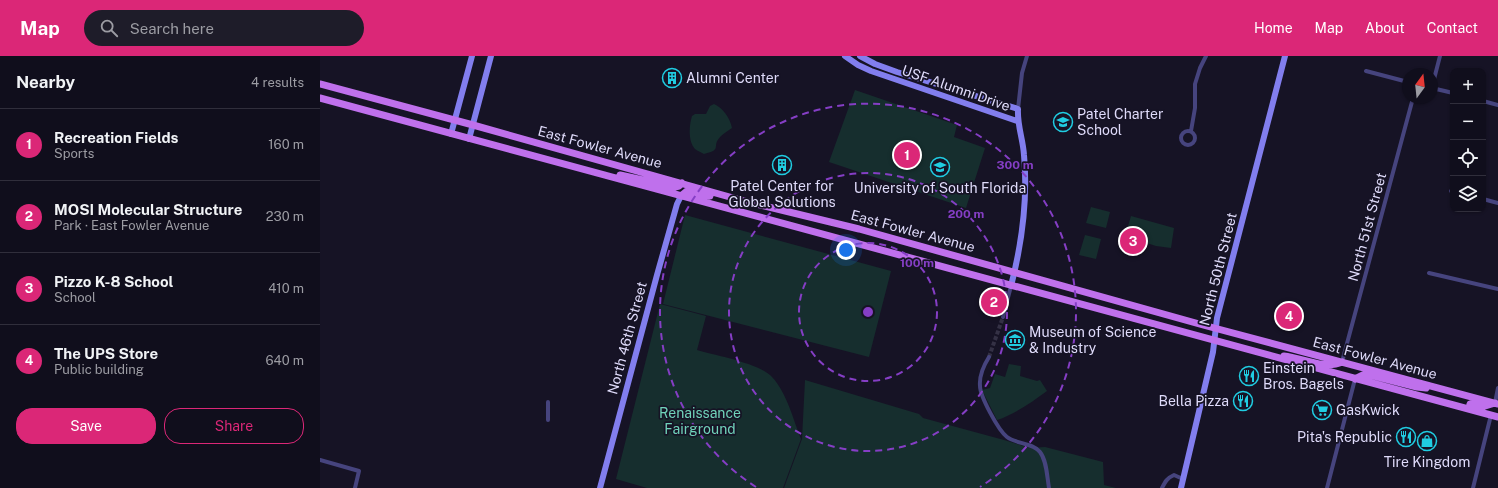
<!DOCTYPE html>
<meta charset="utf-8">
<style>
:root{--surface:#100e1c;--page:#1e1c29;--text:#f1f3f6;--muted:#9c9ca3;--line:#302e3b;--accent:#db2777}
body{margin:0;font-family:"Public Sans",sans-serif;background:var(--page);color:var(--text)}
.controls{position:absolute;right:12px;top:12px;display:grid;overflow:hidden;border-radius:8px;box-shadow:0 1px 3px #0004}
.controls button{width:36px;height:36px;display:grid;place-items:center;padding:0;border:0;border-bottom:1px solid var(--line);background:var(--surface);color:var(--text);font:20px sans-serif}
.compass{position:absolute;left:1082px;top:12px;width:36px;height:36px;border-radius:50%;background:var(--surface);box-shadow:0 1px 3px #0004;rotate:15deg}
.you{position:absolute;left:526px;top:194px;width:14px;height:14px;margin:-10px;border:3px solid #fff;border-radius:50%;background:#1a73e8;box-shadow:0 0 0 6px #1a73e833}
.badge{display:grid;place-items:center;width:26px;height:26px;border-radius:50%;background:var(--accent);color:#fff;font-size:13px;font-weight:700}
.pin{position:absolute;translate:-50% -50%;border:2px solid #fff;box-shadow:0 1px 4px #0006}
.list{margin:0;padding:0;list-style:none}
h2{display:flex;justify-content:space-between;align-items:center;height:52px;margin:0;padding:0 16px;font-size:17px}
h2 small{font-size:13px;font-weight:400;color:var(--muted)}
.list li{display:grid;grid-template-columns:26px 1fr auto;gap:12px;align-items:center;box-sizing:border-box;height:72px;padding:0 16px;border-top:1px solid var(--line)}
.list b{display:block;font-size:15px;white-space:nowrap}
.list p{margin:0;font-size:13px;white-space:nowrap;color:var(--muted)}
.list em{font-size:13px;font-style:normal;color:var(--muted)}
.actions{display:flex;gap:8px;padding:12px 16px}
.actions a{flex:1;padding:9px 0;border:1px solid var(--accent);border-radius:16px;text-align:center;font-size:14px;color:var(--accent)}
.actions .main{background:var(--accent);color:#fff}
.icon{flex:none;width:22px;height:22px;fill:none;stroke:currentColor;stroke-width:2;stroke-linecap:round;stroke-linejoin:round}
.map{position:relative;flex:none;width:1178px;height:432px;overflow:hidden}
header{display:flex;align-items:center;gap:24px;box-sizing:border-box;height:56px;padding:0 20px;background:var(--accent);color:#fff}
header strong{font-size:19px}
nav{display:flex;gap:22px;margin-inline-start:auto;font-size:14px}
.search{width:280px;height:36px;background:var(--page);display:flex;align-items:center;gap:10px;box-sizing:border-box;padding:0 14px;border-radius:22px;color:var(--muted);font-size:15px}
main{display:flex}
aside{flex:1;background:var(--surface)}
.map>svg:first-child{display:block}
</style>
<header>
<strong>Map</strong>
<div class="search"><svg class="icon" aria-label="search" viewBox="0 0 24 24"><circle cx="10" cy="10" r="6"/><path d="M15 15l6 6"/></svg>Search here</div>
<nav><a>Home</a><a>Map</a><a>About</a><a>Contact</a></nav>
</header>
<main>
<aside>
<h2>Nearby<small>4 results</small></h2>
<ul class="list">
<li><span class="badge">1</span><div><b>Recreation Fields</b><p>Sports</p></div><em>160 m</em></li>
<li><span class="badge">2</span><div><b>MOSI Molecular Structure</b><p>Park · East Fowler Avenue</p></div><em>230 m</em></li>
<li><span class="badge">3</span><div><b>Pizzo K-8 School</b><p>School</p></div><em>410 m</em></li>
<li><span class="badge">4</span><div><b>The UPS Store</b><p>Public building</p></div><em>640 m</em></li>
</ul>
<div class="actions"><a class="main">Save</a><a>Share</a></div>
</aside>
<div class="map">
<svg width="1178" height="432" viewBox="0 0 1178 432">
<rect width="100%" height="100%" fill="#161325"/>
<path fill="#162e2e" d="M 535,34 L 637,69 L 634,81 L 665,92 L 646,152 L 509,106 Z
M 394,48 C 403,52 410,62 412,72 C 408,75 404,77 401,80 C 390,91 404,93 384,98 C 381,96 377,95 375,93 C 368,85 369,70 372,60 L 375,58 L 386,58 L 390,50 Z
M 771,151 L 790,156 L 786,172 L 766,167 Z
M 365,159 L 571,215 L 549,301 L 343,248 Z
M 811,160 L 854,172 L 851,192 L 836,190 L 805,180 Z
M 765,179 L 781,183 L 776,203 L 759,199 Z
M 670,231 L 683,235 L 685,240 L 681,252 L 677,251 L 674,256 L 664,253 Z
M 340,248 L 386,260 L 377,294 C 397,300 439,307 452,321 C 467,337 473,363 481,383 L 463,432 L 327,432 L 296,423 Z
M 689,308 L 701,310 L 700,320 L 717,325 L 720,324 L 727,335 C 712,346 695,358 677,364 L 662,334 L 670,332 L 675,318 L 685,321 Z
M 485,324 L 599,358 L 603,362 L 684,384 L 710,392 L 725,391 L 783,406 L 784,429 L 796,432 L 464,432 L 482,383 Z"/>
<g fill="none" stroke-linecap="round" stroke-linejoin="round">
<path stroke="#343145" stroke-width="4" stroke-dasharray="4 2" stroke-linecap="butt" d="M 669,301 L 683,261"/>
<path stroke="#46447e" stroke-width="4" d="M 1046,15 L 1088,26
M 1112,31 L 1120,0
M 1112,32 L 1133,37
M 1163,45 L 1178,49
M 698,53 L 702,17 L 707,0
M861 82a7 7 0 1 1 14 0a7 7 0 1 1-14 0Z
M 871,75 L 875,52 L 875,28 L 880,12 L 886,0
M 1131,135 L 1133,135
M 1163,143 L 1178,147
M 1109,217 L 1178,233
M 683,261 L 691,230
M 669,301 C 664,309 659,319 660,330 C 660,340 678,374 687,381 C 696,388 713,387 720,396 C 727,405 727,421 729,432
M 1022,306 L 1093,42
M 228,346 L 228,364
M 1175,347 L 1178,332
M 0,404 L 39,415 L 35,432
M 842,432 C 845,426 847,422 854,419 L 863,423
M 1007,432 L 1035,323
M 1153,432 L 1171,359"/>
<path stroke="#827eee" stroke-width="6" d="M 525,0 L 538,9 L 551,15 L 697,65
M 540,0 L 555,8 L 577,16 L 698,53 C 697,69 703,83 704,99 C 708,143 702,187 691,230
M 131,78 L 152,0
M 149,83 L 171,0
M 280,432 L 337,219 L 357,148 L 361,140
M 861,432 L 893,296 L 897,262 L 965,0"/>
<path stroke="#bf70ec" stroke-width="7" d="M 0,28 L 153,69 L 424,145 L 539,173 L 883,269 L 1178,348
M 0,42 L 1178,361
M 300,119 L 355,131 L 359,130 L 362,127
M 361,140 L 367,135 L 390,140
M 964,300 C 983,302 1004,314 1022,306
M 1035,323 L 1043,319 L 1050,319 L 1097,331 L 1106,332
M 1150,348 L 1162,351 L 1175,347"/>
</g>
<g fill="none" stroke="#853ec5" stroke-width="2" stroke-dasharray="7 5">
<circle cx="548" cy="256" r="69"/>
<circle cx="548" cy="256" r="139"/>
<path d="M436 431A208 208 0 1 1 660 431"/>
</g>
<defs>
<g id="building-ring" transform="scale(1)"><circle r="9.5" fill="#161325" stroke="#20cde2" stroke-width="1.5"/><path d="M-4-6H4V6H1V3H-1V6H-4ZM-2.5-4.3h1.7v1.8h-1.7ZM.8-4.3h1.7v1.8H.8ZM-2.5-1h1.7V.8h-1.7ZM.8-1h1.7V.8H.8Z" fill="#20cde2"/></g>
<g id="school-ring" transform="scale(1)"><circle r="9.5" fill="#161325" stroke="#20cde2" stroke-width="1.5"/><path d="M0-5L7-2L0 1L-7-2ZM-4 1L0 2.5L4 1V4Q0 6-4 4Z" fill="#20cde2"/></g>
<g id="university-ring" transform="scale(1)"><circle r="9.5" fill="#161325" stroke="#20cde2" stroke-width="1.5"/><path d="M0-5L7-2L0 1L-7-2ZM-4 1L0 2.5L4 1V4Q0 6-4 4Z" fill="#20cde2"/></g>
<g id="museum-ring" transform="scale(1)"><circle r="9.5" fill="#161325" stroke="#20cde2" stroke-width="1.5"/><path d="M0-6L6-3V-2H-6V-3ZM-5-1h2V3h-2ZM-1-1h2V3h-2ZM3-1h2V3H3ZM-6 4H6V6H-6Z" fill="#20cde2"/></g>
<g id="restaurant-ring" transform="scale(1)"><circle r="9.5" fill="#161325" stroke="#20cde2" stroke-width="1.5"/><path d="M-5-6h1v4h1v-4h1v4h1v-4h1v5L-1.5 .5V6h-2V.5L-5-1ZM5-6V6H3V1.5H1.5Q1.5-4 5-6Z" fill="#20cde2"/></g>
<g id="supermarket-ring" transform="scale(1)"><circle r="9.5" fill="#161325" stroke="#20cde2" stroke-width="1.5"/><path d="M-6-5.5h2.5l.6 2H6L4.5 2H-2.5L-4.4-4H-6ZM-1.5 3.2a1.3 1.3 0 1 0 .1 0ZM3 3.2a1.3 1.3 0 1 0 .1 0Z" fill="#20cde2"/></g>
<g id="shop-ring" transform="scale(1)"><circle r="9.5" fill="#161325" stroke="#20cde2" stroke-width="1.5"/><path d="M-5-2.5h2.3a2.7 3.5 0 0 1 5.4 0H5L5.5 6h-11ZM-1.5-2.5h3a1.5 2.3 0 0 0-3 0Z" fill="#20cde2"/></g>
</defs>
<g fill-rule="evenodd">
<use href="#building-ring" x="352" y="22"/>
<use href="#school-ring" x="743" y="66"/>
<use href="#building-ring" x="462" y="109"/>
<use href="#university-ring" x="620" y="111"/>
<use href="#museum-ring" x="695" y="284"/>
<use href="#restaurant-ring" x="929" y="320"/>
<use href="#restaurant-ring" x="923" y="345"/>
<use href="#supermarket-ring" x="1002" y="354"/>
<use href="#restaurant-ring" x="1086" y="381"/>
<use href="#shop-ring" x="1107" y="385"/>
</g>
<g text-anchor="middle" stroke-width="3.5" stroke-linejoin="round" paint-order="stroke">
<g font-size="14" fill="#dfdbfa" stroke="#161325" text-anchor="start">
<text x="366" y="27">Alumni Center</text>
<text x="757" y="63">Patel Charter<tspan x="757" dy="16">School</tspan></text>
<text x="462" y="135" text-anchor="middle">Patel Center for<tspan x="462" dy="16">Global Solutions</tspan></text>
<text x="620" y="137" text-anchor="middle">University of South Florida</text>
<text x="709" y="281">Museum of Science<tspan x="709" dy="16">&amp; Industry</tspan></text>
<text x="943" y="317">Einstein<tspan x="943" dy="16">Bros. Bagels</tspan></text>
<text x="909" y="350" text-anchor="end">Bella Pizza</text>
<text x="1016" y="359">GasKwick</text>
<text x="1072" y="386" text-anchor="end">Pita's Republic</text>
<text x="1107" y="411" text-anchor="middle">Tire Kingdom</text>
</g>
<g font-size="14" fill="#dfdbfa" stroke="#161325">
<text transform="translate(636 32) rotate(19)" y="5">USF Alumni Drive</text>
<text transform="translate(280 91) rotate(15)" y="5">East Fowler Avenue</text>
<text transform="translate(1047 171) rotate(-75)" y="5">North 51st Street</text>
<text transform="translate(593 175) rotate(15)" y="5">East Fowler Avenue</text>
<text transform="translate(898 213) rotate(-76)" y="5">North 50th Street</text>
<text transform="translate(307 282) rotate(-75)" y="5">North 46th Street</text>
<text transform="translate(1055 302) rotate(15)" y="5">East Fowler Avenue</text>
</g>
<g font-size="14" fill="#70d2ba" stroke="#161325">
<text x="380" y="362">Renaissance<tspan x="380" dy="16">Fairground</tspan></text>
</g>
</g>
<circle cx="548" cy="256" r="6" fill="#853ec5" stroke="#161325" stroke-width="2"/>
<g font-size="12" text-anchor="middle" font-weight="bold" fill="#853ec5" stroke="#161325" stroke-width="3.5" stroke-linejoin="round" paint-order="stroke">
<text x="695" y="113">300 m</text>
<text x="646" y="162">200 m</text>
<text x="597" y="211">100 m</text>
</g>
</svg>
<div class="controls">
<button>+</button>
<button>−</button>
<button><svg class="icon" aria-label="locate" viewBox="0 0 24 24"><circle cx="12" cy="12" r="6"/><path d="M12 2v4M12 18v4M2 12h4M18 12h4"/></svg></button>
<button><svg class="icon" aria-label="layers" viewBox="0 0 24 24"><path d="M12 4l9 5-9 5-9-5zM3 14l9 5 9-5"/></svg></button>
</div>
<svg class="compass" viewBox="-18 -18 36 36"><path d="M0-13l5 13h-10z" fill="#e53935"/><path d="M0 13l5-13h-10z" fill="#9c9ca3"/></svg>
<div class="you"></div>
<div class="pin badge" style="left:587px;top:99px">1</div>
<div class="pin badge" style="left:674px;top:246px">2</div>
<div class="pin badge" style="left:813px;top:185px">3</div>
<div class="pin badge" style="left:969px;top:260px">4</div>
</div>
</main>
